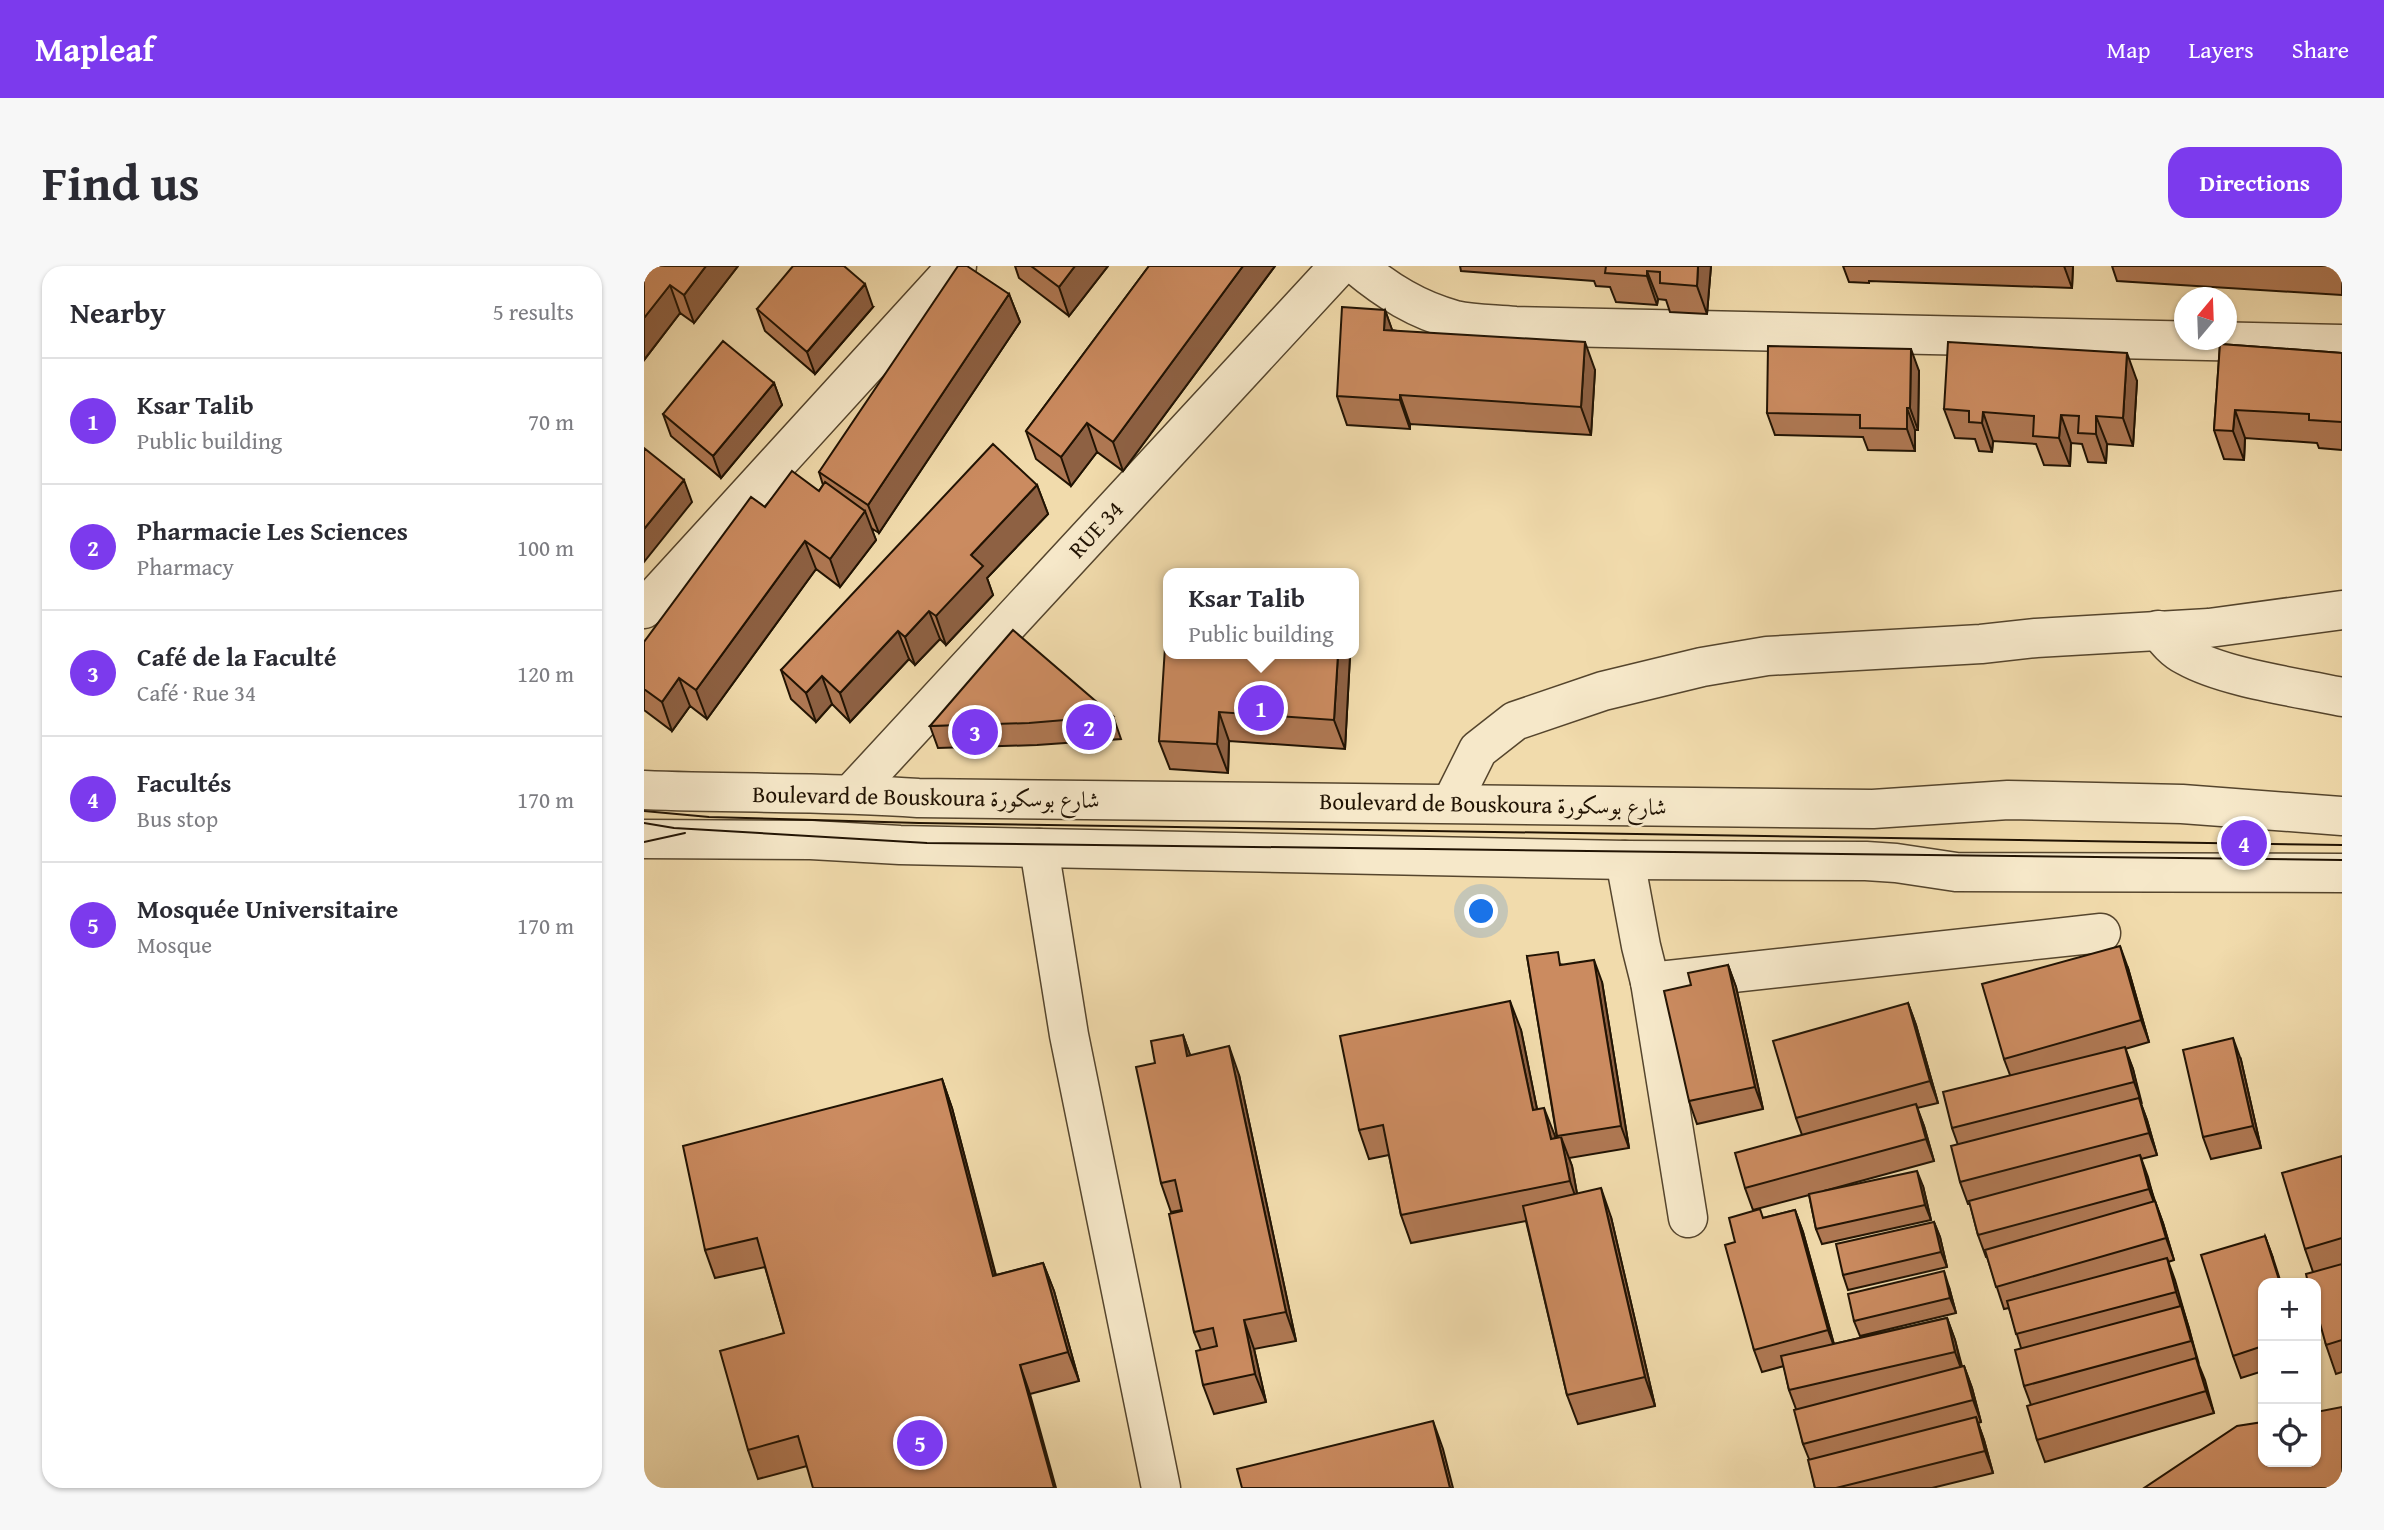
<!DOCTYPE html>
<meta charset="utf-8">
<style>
:root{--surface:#fff;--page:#f7f7f7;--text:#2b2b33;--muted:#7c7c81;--line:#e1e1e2;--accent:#7c3aed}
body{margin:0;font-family:"Gentium Book Plus",Amiri,serif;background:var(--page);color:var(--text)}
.controls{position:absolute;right:21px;bottom:21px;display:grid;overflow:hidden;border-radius:14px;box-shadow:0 2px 5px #0004}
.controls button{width:63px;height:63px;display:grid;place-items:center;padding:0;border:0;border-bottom:2px solid var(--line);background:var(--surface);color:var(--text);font:35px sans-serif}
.compass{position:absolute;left:1530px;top:21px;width:63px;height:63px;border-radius:50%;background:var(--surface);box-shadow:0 2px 5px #0004;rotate:19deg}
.you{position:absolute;left:838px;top:646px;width:24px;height:24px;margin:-18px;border:5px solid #fff;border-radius:50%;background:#1a73e8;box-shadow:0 0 0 10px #1a73e833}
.badge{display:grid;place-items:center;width:46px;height:46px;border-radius:50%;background:var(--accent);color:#fff;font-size:23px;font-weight:700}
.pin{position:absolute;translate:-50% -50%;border:4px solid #fff;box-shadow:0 2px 7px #0006}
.popup{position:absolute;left:519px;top:302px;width:196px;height:91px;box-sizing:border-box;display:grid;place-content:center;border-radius:14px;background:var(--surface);filter:drop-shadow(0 2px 5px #0005);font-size:23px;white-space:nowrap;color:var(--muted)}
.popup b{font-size:26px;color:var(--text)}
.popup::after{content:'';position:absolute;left:50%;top:100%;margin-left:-14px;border:14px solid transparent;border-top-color:var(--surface)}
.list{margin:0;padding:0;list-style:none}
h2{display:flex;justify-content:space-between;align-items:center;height:91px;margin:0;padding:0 28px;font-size:30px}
h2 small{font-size:23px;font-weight:400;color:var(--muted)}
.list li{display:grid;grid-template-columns:46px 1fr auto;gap:21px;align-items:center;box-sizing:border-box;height:126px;padding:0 28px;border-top:2px solid var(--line)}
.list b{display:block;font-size:26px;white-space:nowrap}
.list p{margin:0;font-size:23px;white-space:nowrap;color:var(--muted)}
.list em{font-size:23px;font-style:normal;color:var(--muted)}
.icon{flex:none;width:38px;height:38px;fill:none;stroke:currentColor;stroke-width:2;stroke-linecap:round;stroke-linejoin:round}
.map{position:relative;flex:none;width:1698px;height:1222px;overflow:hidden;border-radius:21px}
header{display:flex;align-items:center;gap:42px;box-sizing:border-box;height:98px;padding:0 35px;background:var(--accent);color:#fff}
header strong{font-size:33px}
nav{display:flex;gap:38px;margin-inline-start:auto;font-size:24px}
.intro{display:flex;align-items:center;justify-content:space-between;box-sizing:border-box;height:168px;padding:0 42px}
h1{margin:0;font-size:49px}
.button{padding:18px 32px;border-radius:21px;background:var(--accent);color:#fff;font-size:24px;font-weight:700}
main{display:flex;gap:42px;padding:0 42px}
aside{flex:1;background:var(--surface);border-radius:21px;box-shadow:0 2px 5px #0004}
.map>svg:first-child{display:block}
</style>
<header>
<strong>Mapleaf</strong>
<nav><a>Map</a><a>Layers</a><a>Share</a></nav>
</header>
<div class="intro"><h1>Find us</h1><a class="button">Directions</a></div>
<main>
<aside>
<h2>Nearby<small>5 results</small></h2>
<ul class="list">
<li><span class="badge">1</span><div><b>Ksar Talib</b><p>Public building</p></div><em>70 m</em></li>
<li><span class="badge">2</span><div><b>Pharmacie Les Sciences</b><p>Pharmacy</p></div><em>100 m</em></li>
<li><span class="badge">3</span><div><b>Café de la Faculté</b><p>Café · Rue 34</p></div><em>120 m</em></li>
<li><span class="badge">4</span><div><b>Facultés</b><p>Bus stop</p></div><em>170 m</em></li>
<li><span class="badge">5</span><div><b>Mosquée Universitaire</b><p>Mosque</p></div><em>170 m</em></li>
</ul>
</aside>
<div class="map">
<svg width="1698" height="1222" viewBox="0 0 1698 1222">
<rect width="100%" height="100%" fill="#f1dbac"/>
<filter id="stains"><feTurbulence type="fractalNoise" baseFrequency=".00286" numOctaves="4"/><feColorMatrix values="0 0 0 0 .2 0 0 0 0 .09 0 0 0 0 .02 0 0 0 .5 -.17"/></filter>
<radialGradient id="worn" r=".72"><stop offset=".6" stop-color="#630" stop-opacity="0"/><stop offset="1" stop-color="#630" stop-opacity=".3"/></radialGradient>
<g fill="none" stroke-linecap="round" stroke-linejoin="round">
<g stroke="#55452d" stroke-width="41">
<g id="minor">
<path d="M 713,0 C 743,25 773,44 811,54 C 830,58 851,58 871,60 L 1698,78"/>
<path d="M 0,343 L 313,0"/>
<path d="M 1514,364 C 1522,374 1530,384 1542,390 C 1581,412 1652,421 1698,431"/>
<path d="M 0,524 C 91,528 183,525 274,532 L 1229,543 L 1364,534 L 1538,538 L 1698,550"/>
<path id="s1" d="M 208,527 L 695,0"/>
<path d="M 808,536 L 834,484 L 871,455 L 959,425 L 1058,401 L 1123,390 L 1337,378 L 1392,372 L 1565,362 L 1698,344"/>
<path d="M 0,573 L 167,574 L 256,579 L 981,594 L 1222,595 L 1252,597 L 1312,606 L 1698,607"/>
<path d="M 395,582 L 425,769 L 517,1222"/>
<path d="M 981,594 L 997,680 L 1006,716 L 1457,667"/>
<path d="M 1006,716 L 1044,952"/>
</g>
</g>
<use href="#minor" stroke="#f6e8c9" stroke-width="38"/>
<path stroke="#211303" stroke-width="2" d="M 0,545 L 65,551 L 275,557 L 1698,579
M 0,557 L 30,562 L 283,577 L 1698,594
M 0,576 L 41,567"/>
</g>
<path fill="#af7853" stroke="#211303" stroke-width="2" d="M 0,0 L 94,0 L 50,57 L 36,47 L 0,94 Z
M 371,0 L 464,0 L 425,50 L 375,12 Z
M 505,0 L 631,0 L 479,205 L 453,186 L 427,220 L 392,193 L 382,165 Z
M 816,0 L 1067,0 L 1063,48 L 1026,46 L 1022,34 L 1014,33 L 1013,39 L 972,36 L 966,21 L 952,20 L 950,15 L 817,5 Z
M 1199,0 L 1429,0 L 1428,22 L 1225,15 L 1225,17 L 1205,16 Z
M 1468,0 L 1698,0 L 1698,29 L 1473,15 Z
M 365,28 L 376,56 L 235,267 L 227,262 L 232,274 L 196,321 L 172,303 L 63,453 L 46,440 L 28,465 L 0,444 L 0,376 L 121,241 L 175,225 L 179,219 L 175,206 Z
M 229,41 L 171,108 L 121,65 L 113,43 Z
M 741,44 L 748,64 L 951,104 L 947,169 L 766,158 L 766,163 L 703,159 L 693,130 Z
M 1576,78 L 1698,87 L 1698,184 L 1675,182 L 1673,177 L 1601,172 L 1600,194 L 1580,193 L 1570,164 Z
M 1275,105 L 1274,164 L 1271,164 L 1271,185 L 1224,184 L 1219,171 L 1131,169 L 1123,147 Z
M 1493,115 L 1489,180 L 1463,178 L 1462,197 L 1444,196 L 1438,178 L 1427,177 L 1426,200 L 1400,199 L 1392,178 L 1349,175 L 1348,186 L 1335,185 L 1331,173 L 1311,172 L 1300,143 Z
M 130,117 L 138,139 L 77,212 L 27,170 L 19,148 Z
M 393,219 L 404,248 L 343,312 L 349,329 L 302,379 L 296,373 L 271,399 L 265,393 L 206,456 L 188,438 L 172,456 L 147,433 L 137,404 Z
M 524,388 L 705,388 L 706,390 L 701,483 L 585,475 L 584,507 L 526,503 L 515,475 Z
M 469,450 L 477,473 L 393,479 L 294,482 L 286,460 Z
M 883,690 L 919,699 L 958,716 L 985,882 L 925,892 L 928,900 L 933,928 L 967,951 L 1011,1140 L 934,1158 L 923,1129 L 882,955 L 767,977 L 757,949 L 745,889 L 725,893 L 715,864 L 877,764 L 893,843 L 911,872 L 913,872 Z
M 1084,699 L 1092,721 L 1119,843 L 1053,858 L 1045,835 L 1047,719 Z
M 1484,702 L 1505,776 L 1481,783 L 1489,803 L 1497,838 L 1503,854 L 1513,889 L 1497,893 L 1511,935 L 1519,957 L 1530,994 L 1524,996 L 1545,1062 L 1554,1098 L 1570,1147 L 1401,1196 L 1393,1174 L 1387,1139 L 1380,1120 L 1377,1082 L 1365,1042 L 1360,1043 L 1343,991 L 1342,991 L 1334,969 L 1326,938 L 1324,938 L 1316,916 L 1314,879 L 1308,862 L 1366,809 L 1360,793 Z
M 1264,737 L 1272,759 L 1294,837 L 1273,842 L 1280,860 L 1290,895 L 1180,925 L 1279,920 L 1287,954 L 1178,978 L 1172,963 L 1165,929 L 1109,944 L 1101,922 L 1158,869 L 1152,852 Z
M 539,769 L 546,789 L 595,809 L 652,1075 L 610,1083 L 622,1136 L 570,1148 L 559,1119 L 557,1084 L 550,1066 L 538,944 L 527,946 L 517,917 L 511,797 Z
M 1597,794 L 1617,882 L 1567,893 L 1559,871 Z
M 298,813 L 308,842 L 352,1009 L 399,997 L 410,1025 L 435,1115 L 386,1128 L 163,1200 L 114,1213 L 104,1184 L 140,1067 L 121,1001 L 71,1012 L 61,984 Z
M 1698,890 L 1698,1106 L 1692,1108 L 1682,1079 L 1669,1006 L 1661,983 Z
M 1151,944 L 1159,966 L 1190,1078 L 1303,1052 L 1311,1074 L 1318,1100 L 1320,1100 L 1328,1122 L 1337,1156 L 1334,1157 L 1340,1174 L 1349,1207 L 1288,1222 L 1171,1222 L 1165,1193 L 1159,1178 L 1152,1143 L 1145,1124 L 1140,1100 L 1118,1106 L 1110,1084 L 1091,976 L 1119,952 Z
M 1290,956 L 1296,971 L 1303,1001 L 1204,1024 L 1199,1009 Z
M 1621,970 L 1629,992 L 1619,1017 L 1619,1105 L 1597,1112 L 1589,1090 Z
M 1305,1021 L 1312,1047 L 1216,1070 L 1210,1055 Z"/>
<path fill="#8e6143" stroke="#211303" stroke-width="2" d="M 62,0 L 94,0 L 50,57 L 40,29 Z
M 431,0 L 464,0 L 425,50 L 415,21 Z
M 599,0 L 631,0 L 479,205 L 469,176 Z
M 1054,0 L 1067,0 L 1063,48 L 1053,20 Z
M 1420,0 L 1429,0 L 1428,22 Z
M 1003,5 L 1014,33 L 1013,39 L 1003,10 Z
M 221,18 L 229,41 L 171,108 L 163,86 Z
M 26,19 L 36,47 L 0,94 L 0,52 Z
M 365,28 L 376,56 L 235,267 L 224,239 Z
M 741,44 L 751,72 L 740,64 Z
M 941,76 L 951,104 L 947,169 L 937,141 Z
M 1267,83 L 1275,105 L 1274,164 L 1266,142 Z
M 1483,87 L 1493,115 L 1489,180 L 1479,152 Z
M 130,117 L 138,139 L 77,212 L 69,190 Z
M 756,129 L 766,158 L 766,163 L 756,134 Z
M 1263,142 L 1271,164 L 1271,185 L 1263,163 Z
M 1591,144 L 1601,172 L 1600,194 L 1589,165 Z
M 1339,146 L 1349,175 L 1348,186 L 1338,157 Z
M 1417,149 L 1427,177 L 1426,200 L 1415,172 Z
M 1452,150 L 1463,178 L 1462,197 L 1452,168 Z
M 443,157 L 453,186 L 427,220 L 417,191 Z
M 40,214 L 48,236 L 0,296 L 0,263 Z
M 393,219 L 404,248 L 343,312 L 349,329 L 302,379 L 292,350 L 327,289 Z
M 221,245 L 232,274 L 196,321 L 186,293 Z
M 161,275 L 172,303 L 63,453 L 52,424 Z
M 285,345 L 296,373 L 271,399 L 261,371 Z
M 254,365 L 265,393 L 206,456 L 196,427 Z
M 694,388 L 705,388 L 706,390 L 701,483 L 690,454 Z
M 178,410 L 188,438 L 172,456 L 162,427 Z
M 35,412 L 46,440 L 28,465 L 18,436 Z
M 575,446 L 585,475 L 584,507 L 573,478 Z
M 1476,680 L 1484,702 L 1505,776 L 1497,754 Z
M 950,694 L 958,716 L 985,882 L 977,860 Z
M 1084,699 L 1092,721 L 1119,843 L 1111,821 Z
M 866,735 L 877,764 L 899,873 L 889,844 Z
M 1264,737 L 1272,759 L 1294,837 L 1286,815 Z
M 539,769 L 549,797 L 543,790 Z
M 1589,772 L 1597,794 L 1617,882 L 1609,860 Z
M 585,780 L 595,809 L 652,1075 L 642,1046 Z
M 1481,781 L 1489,803 L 1498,838 L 1490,816 Z
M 298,813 L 308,842 L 359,1039 L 349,1010 Z
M 1495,832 L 1503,854 L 1513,889 L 1505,867 Z
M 1272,838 L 1280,860 L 1290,895 L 1282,873 Z
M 900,842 L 911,870 L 917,901 L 907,873 Z
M 917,871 L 928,900 L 936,944 L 926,915 Z
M 1496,889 L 1504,911 L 1513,945 L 1505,923 Z
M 1273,905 L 1279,920 L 1287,954 L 1281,939 Z
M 957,922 L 967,951 L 1011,1140 L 1001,1111 Z
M 1511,935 L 1519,957 L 1530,994 L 1522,972 Z
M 1151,944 L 1159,966 L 1192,1086 L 1184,1064 Z
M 1290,956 L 1296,971 L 1303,1001 L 1297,986 Z
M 1621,970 L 1629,992 L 1637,1017 L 1636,1017 Z
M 1523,992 L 1531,1014 L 1555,1098 L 1532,1026 Z
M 399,997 L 410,1025 L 435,1115 L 424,1086 Z
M 1300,1005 L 1305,1021 L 1312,1047 L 1306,1032 Z
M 1303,1052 L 1311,1074 L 1319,1108 L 1311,1086 Z
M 600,1054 L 610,1083 L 622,1136 L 611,1108 Z
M 1552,1092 L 1561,1114 L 1570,1147 L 1562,1125 Z
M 376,1099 L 386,1128 L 412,1222 L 410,1222 Z
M 1320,1100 L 1328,1122 L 1337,1156 L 1329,1134 Z
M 1332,1151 L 1340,1174 L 1349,1207 L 1341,1185 Z
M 789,1155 L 799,1183 L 809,1222 L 806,1222 Z"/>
<path fill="#cb8b60" stroke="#211303" stroke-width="2" d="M 0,0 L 62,0 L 40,29 L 26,19 L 0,52 Z
M 149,0 L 200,0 L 221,18 L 163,86 L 113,43 Z
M 314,0 L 323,0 L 365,28 L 224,239 L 175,206 Z
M 387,0 L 431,0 L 415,21 Z
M 505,0 L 599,0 L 469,176 L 443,157 L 417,191 L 382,165 Z
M 962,0 L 1054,0 L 1053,20 L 1016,17 L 1016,6 L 1003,5 L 1003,10 L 961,7 Z
M 698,41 L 741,44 L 740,64 L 941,76 L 937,141 L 756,129 L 756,134 L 693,130 Z
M 79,75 L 130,117 L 69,190 L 19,148 Z
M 1304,76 L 1483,87 L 1479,152 L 1452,150 L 1452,168 L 1434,167 L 1435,150 L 1417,149 L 1415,172 L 1389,170 L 1390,150 L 1339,146 L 1338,157 L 1325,156 L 1325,145 L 1300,143 Z
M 1576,78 L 1698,87 L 1698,156 L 1665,154 L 1665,148 L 1591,144 L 1589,165 L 1570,164 Z
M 1124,80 L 1267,83 L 1266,142 L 1263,142 L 1263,163 L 1216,162 L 1216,149 L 1123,147 Z
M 349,178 L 393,219 L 327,289 L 339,300 L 292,350 L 285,345 L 261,371 L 254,365 L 196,427 L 178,410 L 162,427 L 137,404 Z
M 0,182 L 40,214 L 0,263 Z
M 148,205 L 175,225 L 181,216 L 221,245 L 186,293 L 161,275 L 52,424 L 35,412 L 18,436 L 0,423 L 0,376 L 107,231 L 121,241 Z
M 523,350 L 524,350 L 524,388 L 694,388 L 690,454 L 575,446 L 573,478 L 515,475 Z
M 369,364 L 469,450 L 385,457 L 286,460 Z
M 1476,680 L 1497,754 L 1360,793 L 1338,718 Z
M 914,686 L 916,699 L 950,694 L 977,860 L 913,870 L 883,690 Z
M 1084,699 L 1111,821 L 1045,835 L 1020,725 L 1047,719 L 1044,707 Z
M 866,735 L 889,844 L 900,842 L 907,873 L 917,871 L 926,915 L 757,949 L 739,859 L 715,864 L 696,770 Z
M 1264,737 L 1286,815 L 1152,852 L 1129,775 Z
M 539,769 L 543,790 L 585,780 L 642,1046 L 600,1054 L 611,1108 L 559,1119 L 552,1085 L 573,1080 L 569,1062 L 550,1066 L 525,948 L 538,945 L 531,914 L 517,917 L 492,801 L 511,797 L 507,775 Z
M 1589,772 L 1609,860 L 1559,871 L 1539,784 Z
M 1481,781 L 1490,816 L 1308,862 L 1299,826 Z
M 298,813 L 349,1010 L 399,997 L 424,1086 L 376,1099 L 410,1222 L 169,1222 L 154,1170 L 104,1184 L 76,1085 L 140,1067 L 113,972 L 61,984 L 39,880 Z
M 1495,832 L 1505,867 L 1316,916 L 1307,880 Z
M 1272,838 L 1282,873 L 1101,922 L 1091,887 Z
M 1496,889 L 1505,923 L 1334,969 L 1325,935 Z
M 1698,890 L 1698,972 L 1661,983 L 1638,907 Z
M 1273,905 L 1281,939 L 1172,963 L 1165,928 Z
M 957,922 L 1001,1111 L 923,1129 L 879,940 Z
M 1511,935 L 1522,972 L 1352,1021 L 1341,984 Z
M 1116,943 L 1119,952 L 1151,944 L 1184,1064 L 1110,1084 L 1081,979 L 1091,976 L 1085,952 Z
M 1290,956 L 1297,986 L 1199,1009 L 1192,978 Z
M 1621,970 L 1636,1017 L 1619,1017 L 1619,1080 L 1589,1090 L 1557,989 Z
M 1523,992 L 1532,1026 L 1372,1068 L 1363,1035 Z
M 1698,998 L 1698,1074 L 1682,1079 L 1672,1043 L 1672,1017 L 1664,1017 L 1662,1008 Z
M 1300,1005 L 1306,1032 L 1210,1055 L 1204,1028 Z
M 1537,1040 L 1547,1075 L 1380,1120 L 1371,1084 Z
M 1303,1052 L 1311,1086 L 1145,1124 L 1137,1090 Z
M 1552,1092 L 1562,1125 L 1393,1174 L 1383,1140 Z
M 1320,1100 L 1329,1134 L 1159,1178 L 1150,1144 Z
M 1698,1141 L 1698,1222 L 1500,1222 L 1593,1160 L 1619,1156 L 1619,1196 L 1672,1196 L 1672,1146 Z
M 1332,1151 L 1341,1185 L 1192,1222 L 1171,1222 L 1164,1194 Z
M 789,1155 L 806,1222 L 598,1222 L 593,1203 Z"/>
<g text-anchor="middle" stroke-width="5" stroke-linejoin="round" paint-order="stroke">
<g font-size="23" fill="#211303" stroke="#f6e8c9">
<text dy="8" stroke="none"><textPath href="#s1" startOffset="359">RUE 34</textPath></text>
<text transform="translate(282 531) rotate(1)" y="8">Boulevard de Bouskoura شارع بوسكورة</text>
<text transform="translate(849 538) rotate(1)" y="8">Boulevard de Bouskoura شارع بوسكورة</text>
</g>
</g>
<rect width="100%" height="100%" filter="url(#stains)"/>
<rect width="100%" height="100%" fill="url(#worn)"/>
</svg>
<div class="controls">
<button>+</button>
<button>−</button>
<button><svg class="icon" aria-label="locate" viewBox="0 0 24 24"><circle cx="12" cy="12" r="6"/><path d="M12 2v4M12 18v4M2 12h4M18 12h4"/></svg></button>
</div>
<svg class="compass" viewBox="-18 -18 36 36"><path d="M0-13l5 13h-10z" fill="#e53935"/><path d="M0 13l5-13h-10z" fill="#7c7c81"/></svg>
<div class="you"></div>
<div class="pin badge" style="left:617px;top:442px">1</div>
<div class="popup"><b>Ksar Talib</b>Public building</div>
<div class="pin badge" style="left:445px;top:461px">2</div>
<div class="pin badge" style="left:331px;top:466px">3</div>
<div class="pin badge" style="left:1600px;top:577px">4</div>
<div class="pin badge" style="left:276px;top:1177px">5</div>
</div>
</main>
